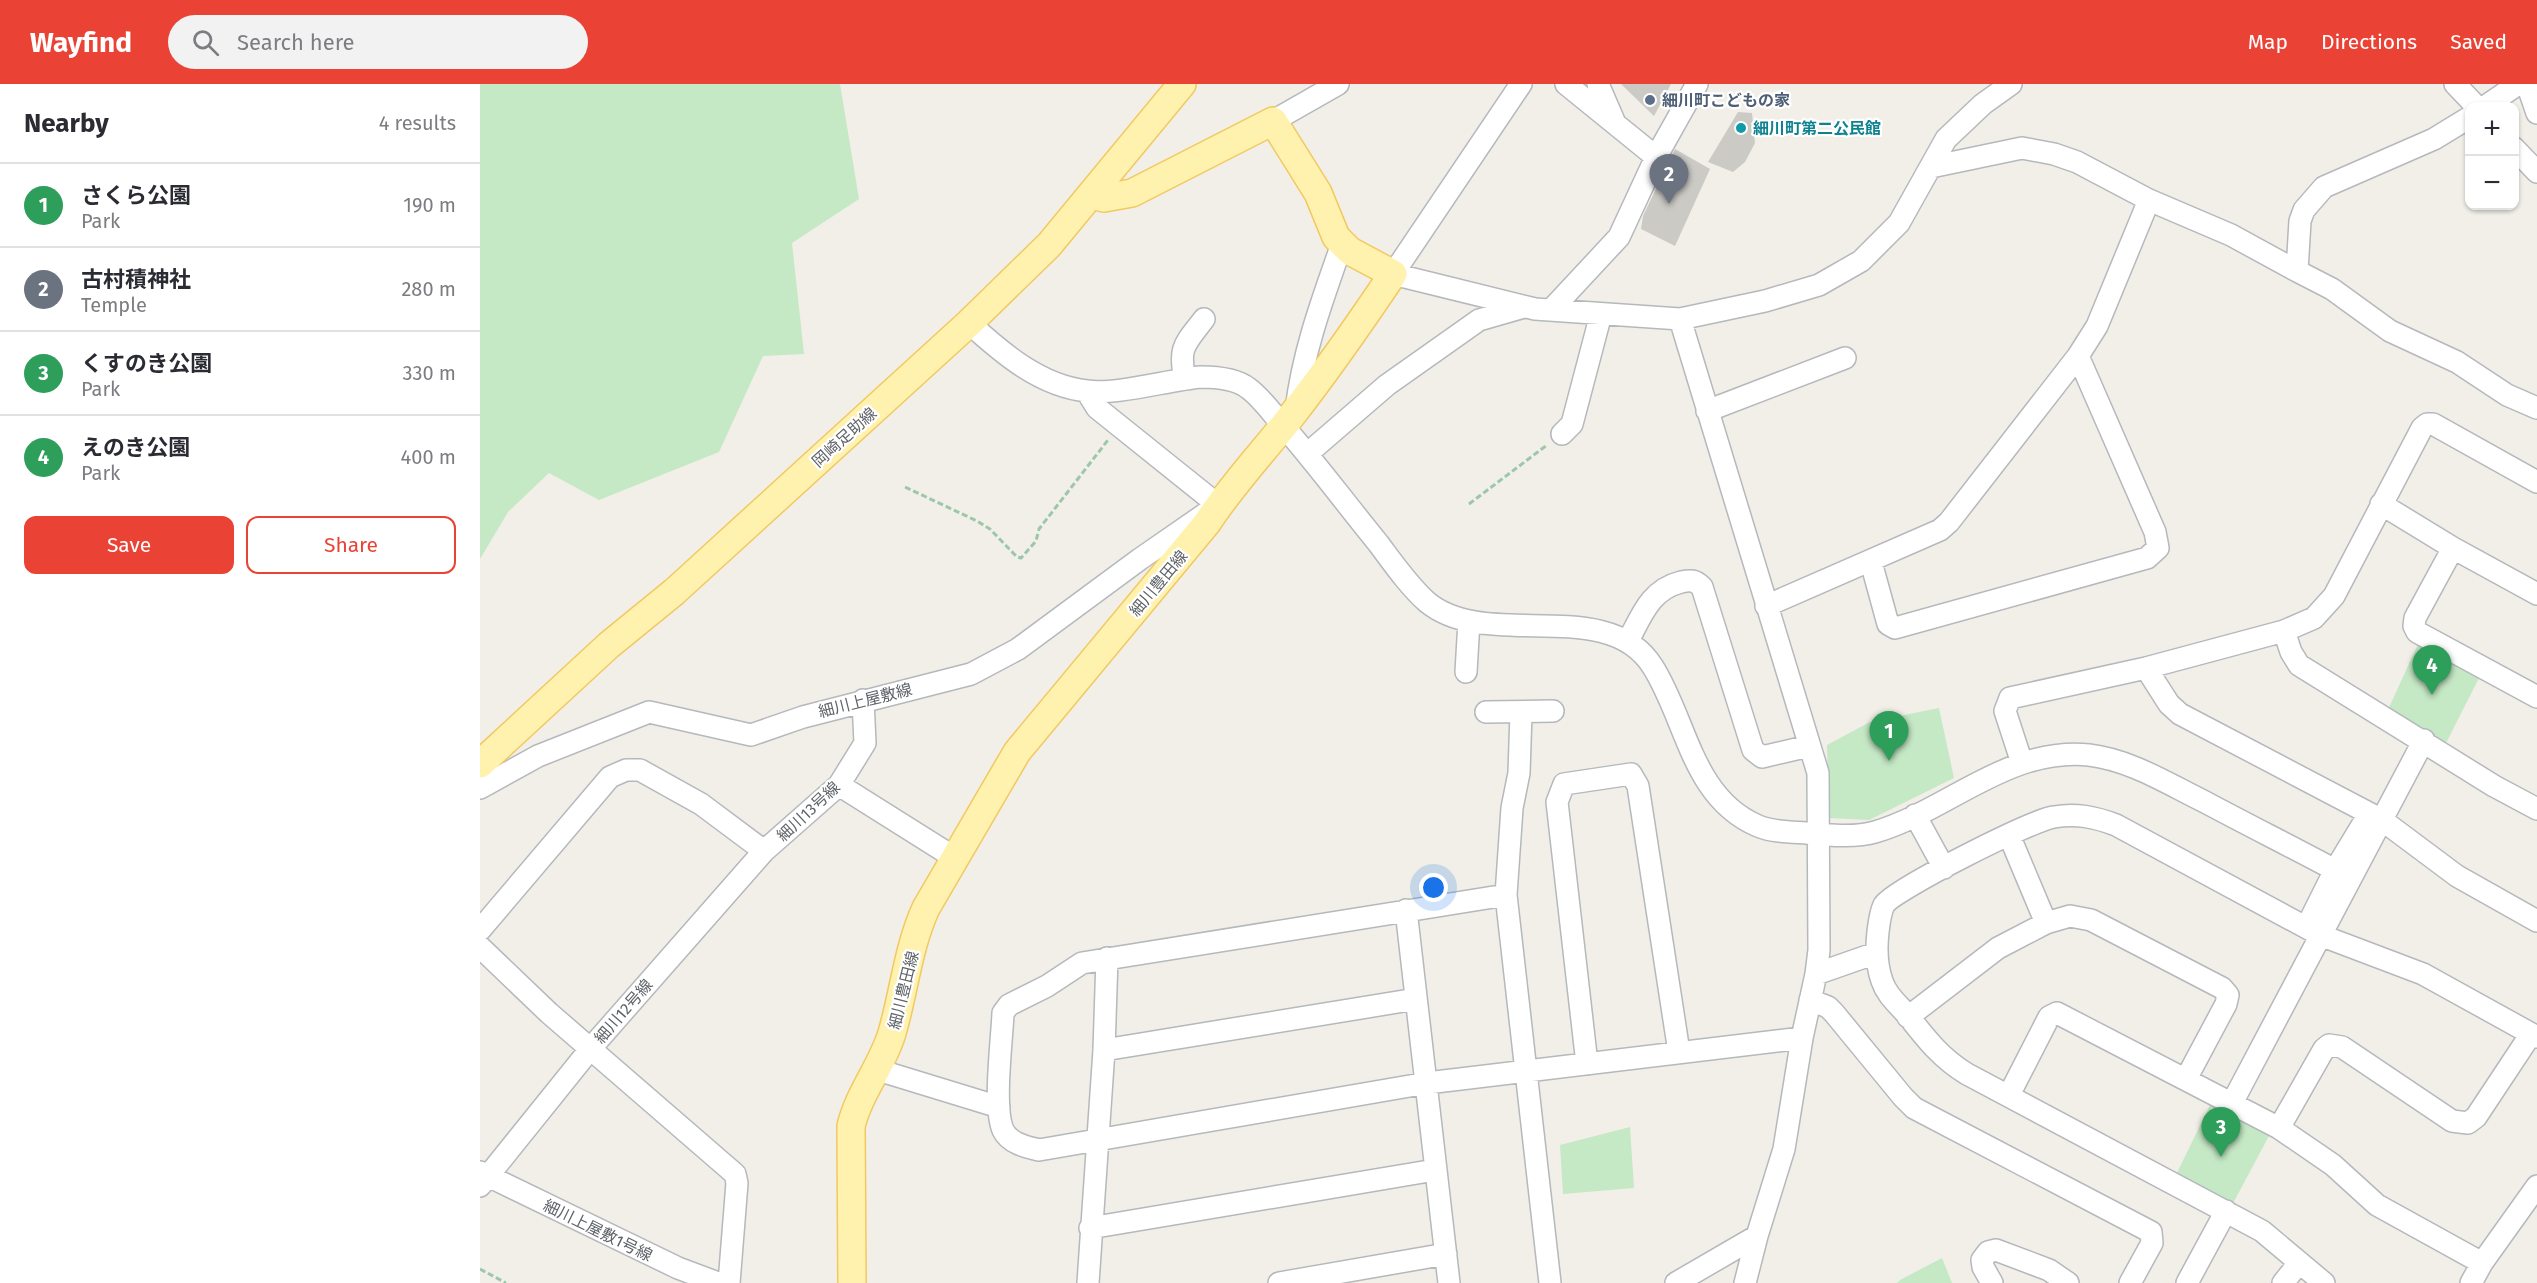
<!DOCTYPE html>
<meta charset="utf-8">
<style>
:root{--surface:#fff;--page:#f2f2f3;--text:#2b2b33;--muted:#7c7c81;--line:#e1e1e2;--accent:#ea4335}
body{margin:0;font-family:"Fira Sans","Noto Sans JP",sans-serif;background:var(--page);color:var(--text)}
.controls{position:absolute;right:18px;top:18px;display:grid;overflow:hidden;border-radius:12px;box-shadow:0 2px 4px #0004}
.controls button{width:54px;height:54px;display:grid;place-items:center;padding:0;border:0;border-bottom:2px solid var(--line);background:var(--surface);color:var(--text);font:30px sans-serif}
.you{position:absolute;left:954px;top:804px;width:21px;height:21px;margin:-15px;border:4px solid #fff;border-radius:50%;background:#1a73e8;box-shadow:0 0 0 9px #1a73e833}
.badge{display:grid;place-items:center;width:39px;height:39px;border-radius:50%;background:var(--accent);color:#fff;font-size:20px;font-weight:700}
.pin{position:absolute;translate:-50% -50px;filter:drop-shadow(0 2px 3px #0008)}
.pin::after{content:'';position:absolute;top:32px;width:21px;height:18px;background:inherit;clip-path:polygon(0 0,100% 0,50% 100%)}
.list{margin:0;padding:0;list-style:none}
h2{display:flex;justify-content:space-between;align-items:center;height:78px;margin:0;padding:0 24px;font-size:26px}
h2 small{font-size:20px;font-weight:400;color:var(--muted)}
.list li{display:grid;grid-template-columns:39px 1fr auto;gap:18px;align-items:center;box-sizing:border-box;height:84px;padding:0 24px;border-top:2px solid var(--line)}
.list b{display:block;font-size:22px;white-space:nowrap}
.list p{margin:0;font-size:20px;white-space:nowrap;color:var(--muted)}
.list em{font-size:20px;font-style:normal;color:var(--muted)}
.actions{display:flex;gap:12px;padding:18px 24px}
.actions a{flex:1;padding:14px 0;border:2px solid var(--accent);border-radius:12px;text-align:center;font-size:21px;color:var(--accent)}
.actions .main{background:var(--accent);color:#fff}
.icon{flex:none;width:33px;height:33px;fill:none;stroke:currentColor;stroke-width:2;stroke-linecap:round;stroke-linejoin:round}
.map{position:relative;flex:none;width:2057px;height:1199px;overflow:hidden}
header{display:flex;align-items:center;gap:36px;box-sizing:border-box;height:84px;padding:0 30px;background:var(--accent);color:#fff}
header strong{font-size:28px}
nav{display:flex;gap:33px;margin-inline-start:auto;font-size:21px}
.search{width:420px;height:54px;background:var(--page);display:flex;align-items:center;gap:15px;box-sizing:border-box;padding:0 21px;border-radius:33px;color:var(--muted);font-size:22px}
main{display:flex}
aside{flex:1;background:var(--surface)}
.map>svg:first-child{display:block}
</style>
<header>
<strong>Wayfind</strong>
<div class="search"><svg class="icon" aria-label="search" viewBox="0 0 24 24"><circle cx="10" cy="10" r="6"/><path d="M15 15l6 6"/></svg>Search here</div>
<nav><a>Map</a><a>Directions</a><a>Saved</a></nav>
</header>
<main>
<aside>
<h2>Nearby<small>4 results</small></h2>
<ul class="list">
<li><span class="badge" style="background:#2e9e5b">1</span><div><b>さくら公園</b><p>Park</p></div><em>190 m</em></li>
<li><span class="badge" style="background:#6b7280">2</span><div><b>古村積神社</b><p>Temple</p></div><em>280 m</em></li>
<li><span class="badge" style="background:#2e9e5b">3</span><div><b>くすのき公園</b><p>Park</p></div><em>330 m</em></li>
<li><span class="badge" style="background:#2e9e5b">4</span><div><b>えのき公園</b><p>Park</p></div><em>400 m</em></li>
</ul>
<div class="actions"><a class="main">Save</a><a>Share</a></div>
</aside>
<div class="map">
<svg width="2057" height="1199" viewBox="0 0 2057 1199">
<rect width="100%" height="100%" fill="#f1efe8"/>
<path fill="#c5e8c5" d="M 0,0 L 360,0 L 379,115 L 312,159 L 324,270 L 283,272 L 239,368 L 119,416 L 69,389 L 28,428 L 0,475 Z
M 1939,558 L 2000,592 L 1964,663 L 1906,630 Z
M 1459,624 L 1474,694 L 1389,736 L 1349,734 L 1347,661 L 1390,638 Z
M 1732,1017 L 1790,1050 L 1750,1125 L 1694,1095 Z
M 1150,1043 L 1154,1104 L 1083,1110 L 1080,1061 Z
M 1462,1174 L 1472,1199 L 1417,1199 L 1420,1196 Z"/>
<path fill="#cccac5" d="M 1141,0 L 1191,0 L 1174,32 Z
M 1258,28 L 1272,29 L 1275,59 L 1265,78 L 1253,88 L 1228,78 Z
M 1195,65 L 1230,85 L 1195,162 L 1161,145 L 1163,132 Z"/>
<g fill="none" stroke-linecap="round" stroke-linejoin="round">
<g stroke="#b5b8bc" stroke-width="24">
<path id="minor" d="M 1041,0 L 913,190 L 1055,225 L 1200,235 L 1285,217 L 1339,201 L 1381,177 L 1419,139 L 1466,55 L 1503,20 L 1531,0
M 1086,0 L 1176,73
M 1118,0 L 1134,37
M 1975,0 L 1996,22
M 2047,0 L 2057,29
M 2006,22 L 2038,0
M 793,37 L 858,0
M 2034,64 L 2057,88
M 1451,83 L 1542,64 L 1574,70 L 1597,78 L 1669,116 L 1751,151 L 1817,187 L 1820,137 L 1824,126 L 1844,103 L 1954,55 L 1990,33
M 1817,187 L 1852,205 L 1910,247 L 1977,278 L 2027,311 L 2057,324
M 1071,226 L 1139,153 L 1176,73 L 1217,0
M 1200,235 L 1338,689 L 1339,866 L 1336,890 L 1322,954 L 1304,1065 L 1277,1152 L 1265,1199
M 489,239 C 522,269 560,302 607,307 C 637,311 688,296 721,293 C 736,293 756,295 768,304 C 782,314 794,332 806,345 C 838,382 867,421 898,459 C 913,479 928,501 947,518 C 1007,568 1128,510 1173,583 C 1207,637 1212,714 1278,742 C 1292,748 1310,748 1326,749 C 1347,751 1375,754 1395,748 C 1469,726 1527,663 1609,671 C 1651,676 1688,700 1725,718 C 1768,741 1812,763 1855,786
M 705,295 C 698,263 705,260 724,235
M 816,326 C 823,267 843,214 862,160
M 1227,327 L 1365,274
M 1082,350 L 1092,340 L 1121,230
M 827,370 L 907,301 L 999,236 L 1044,223
M 1901,420 L 1973,464 L 2057,510
M 1973,464 L 1935,534 L 1934,542 L 1937,548 L 2057,613
M 1391,478 L 1408,540 L 1415,544 L 1667,474 L 1678,464 L 1675,448 L 1598,272
M 1286,522 L 1460,446 L 1469,438 L 1598,272 L 1617,242 L 1669,116
M 1804,547 L 1811,568 L 1819,581 L 2014,702 L 2057,725
M 1148,557 C 1162,531 1170,506 1201,498 C 1211,496 1215,496 1222,503 L 1273,666 L 1282,673 L 1329,662
M 1666,584 L 1689,620 L 1700,630 L 1902,736 L 1977,792 L 2057,837
M 986,588 L 989,537
M 1006,628 L 1073,627
M 1041,629 L 1039,689 L 1032,724 L 1026,811 L 1070,1199
M 1542,679 L 1525,627 L 1530,614 L 1666,584 L 1804,547 L 1834,534 L 1854,512 L 1942,344 L 1947,340 L 1953,340 L 2057,398
M 359,701 L 475,774
M 0,704 L 58,672 L 169,628 L 271,651 L 323,633 L 491,590 L 538,565 L 660,475 L 738,421 L 617,324 L 607,308
M 1435,731 L 1464,784
M 1529,751 L 1566,839
M 1026,811 L 602,879 L 567,902 L 529,921 L 523,929 C 522,956 513,1023 523,1046 C 529,1059 546,1063 559,1066 L 947,999 L 1322,954
M 926,826 L 969,1199
M 1827,842 L 1855,786 L 1889,730
M 0,846 L 130,693 L 146,686 L 160,686 L 221,720 L 284,767
M 0,863 L 69,929 L 255,1090 L 257,1099 L 249,1199
M 1336,890 L 1396,869
M 1330,916 L 1348,923 L 1354,929 L 1423,1013 L 1434,1024 L 1671,1148 L 1672,1159 L 1650,1199
M 1428,933 L 1518,864 L 1566,839 L 1590,832 L 1611,836 L 1742,904 L 1748,911 L 1746,920 L 1706,995
M 624,966 L 936,915
M 1107,980 L 1077,718 L 1084,700 L 1151,690 L 1158,702 L 1199,968
M 398,986 L 519,1023
M 1529,1011 L 1569,933 L 1577,929 L 1799,1044 L 1844,965 L 1849,961 L 1862,963 L 1972,1037 L 1988,1039 L 1996,1033 L 2051,950
M 1752,1019 L 1944,656
M 1799,1044 L 1853,1081 L 1897,1121 L 2002,1179
M 0,1088 L 198,1184 L 238,1199
M 0,1102 L 111,964 L 284,767 L 359,701 L 385,659 L 383,616
M 610,1144 L 955,1086
M 608,1199 L 624,966 L 627,874
M 799,1199 L 966,1170
M 1196,1199 L 1277,1152
M 1512,1199 L 1503,1183 L 1502,1176 L 1508,1168 L 1516,1166 L 1569,1186 L 1588,1199
M 1707,1199 L 1746,1127
M 1803,1199 L 1819,1179
M 1844,1199 L 1782,1147 L 1487,990 C 1462,975 1447,956 1429,933 C 1419,921 1407,912 1402,897 C 1396,880 1396,865 1398,848 C 1399,839 1400,829 1404,821 C 1413,806 1552,736 1574,733 C 1596,729 1615,733 1636,741 L 1840,851 L 1943,890 L 2057,953
M 1991,1199 L 2002,1179 L 2057,1102"/>
</g>
<g stroke="#f2c960" stroke-width="30">
<path id="major" d="M 0,680 L 129,561 L 194,508 L 489,239 L 569,161 L 702,0
M 372,1199 L 371,1042 C 379,1009 402,982 412,949 C 424,908 428,863 446,824 L 537,668 L 727,439 C 751,402 782,369 809,335 C 846,288 880,239 913,190 L 870,167 L 856,153 L 838,109 L 793,37 L 652,109 L 624,114 L 611,111"/>
</g>
<path stroke="#9cc7a9" stroke-width="3" stroke-dasharray="6 3" stroke-linecap="butt" d="M 425,403 L 497,437 L 510,445 L 537,473 L 541,474 L 556,457 L 559,445 L 628,356
M 989,420 L 1067,361
M 0,1185 L 26,1199"/>
<use href="#minor" stroke="#fff" stroke-width="21"/>
<use href="#major" stroke="#fff2af" stroke-width="27"/>
</g>
<circle fill="#5c6f8a" stroke="#fff" stroke-width="2" cx="1170" cy="16" r="6"/>
<circle fill="#0f9aa8" stroke="#fff" stroke-width="2" cx="1261" cy="44" r="6"/>
<g text-anchor="middle" stroke-width="4.5" stroke-linejoin="round" paint-order="stroke">
<g font-size="16" font-weight="bold" fill="#4e5e75" stroke="#fff" text-anchor="start">
<text x="1182" y="22">細川町こどもの家</text>
</g>
<g font-size="16" font-weight="bold" fill="#0d838f" stroke="#fff" text-anchor="start">
<text x="1273" y="50">細川町第二公民館</text>
</g>
<g font-size="16" fill="#5f6368" stroke="#fff">
<text transform="translate(364 353) rotate(-42)" y="6">岡崎足助線</text>
<text transform="translate(678 499) rotate(-50)" y="6">細川豊田線</text>
<text transform="translate(385 616) rotate(-14)" y="6">細川上屋敷線</text>
<text transform="translate(328 727) rotate(-43)" y="6">細川13号線</text>
<text transform="translate(423 906) rotate(-76)" y="6">細川豊田線</text>
<text transform="translate(143 927) rotate(-49)" y="6">細川12号線</text>
<text transform="translate(118 1146) rotate(26)" y="6">細川上屋敷1号線</text>
</g>
</g>
</svg>
<div class="controls">
<button>+</button>
<button>−</button>
</div>
<div class="you"></div>
<div class="pin badge" style="left:1409px;top:677px;background:#2e9e5b">1</div>
<div class="pin badge" style="left:1189px;top:120px;background:#6b7280">2</div>
<div class="pin badge" style="left:1741px;top:1073px;background:#2e9e5b">3</div>
<div class="pin badge" style="left:1952px;top:611px;background:#2e9e5b">4</div>
</div>
</main>
